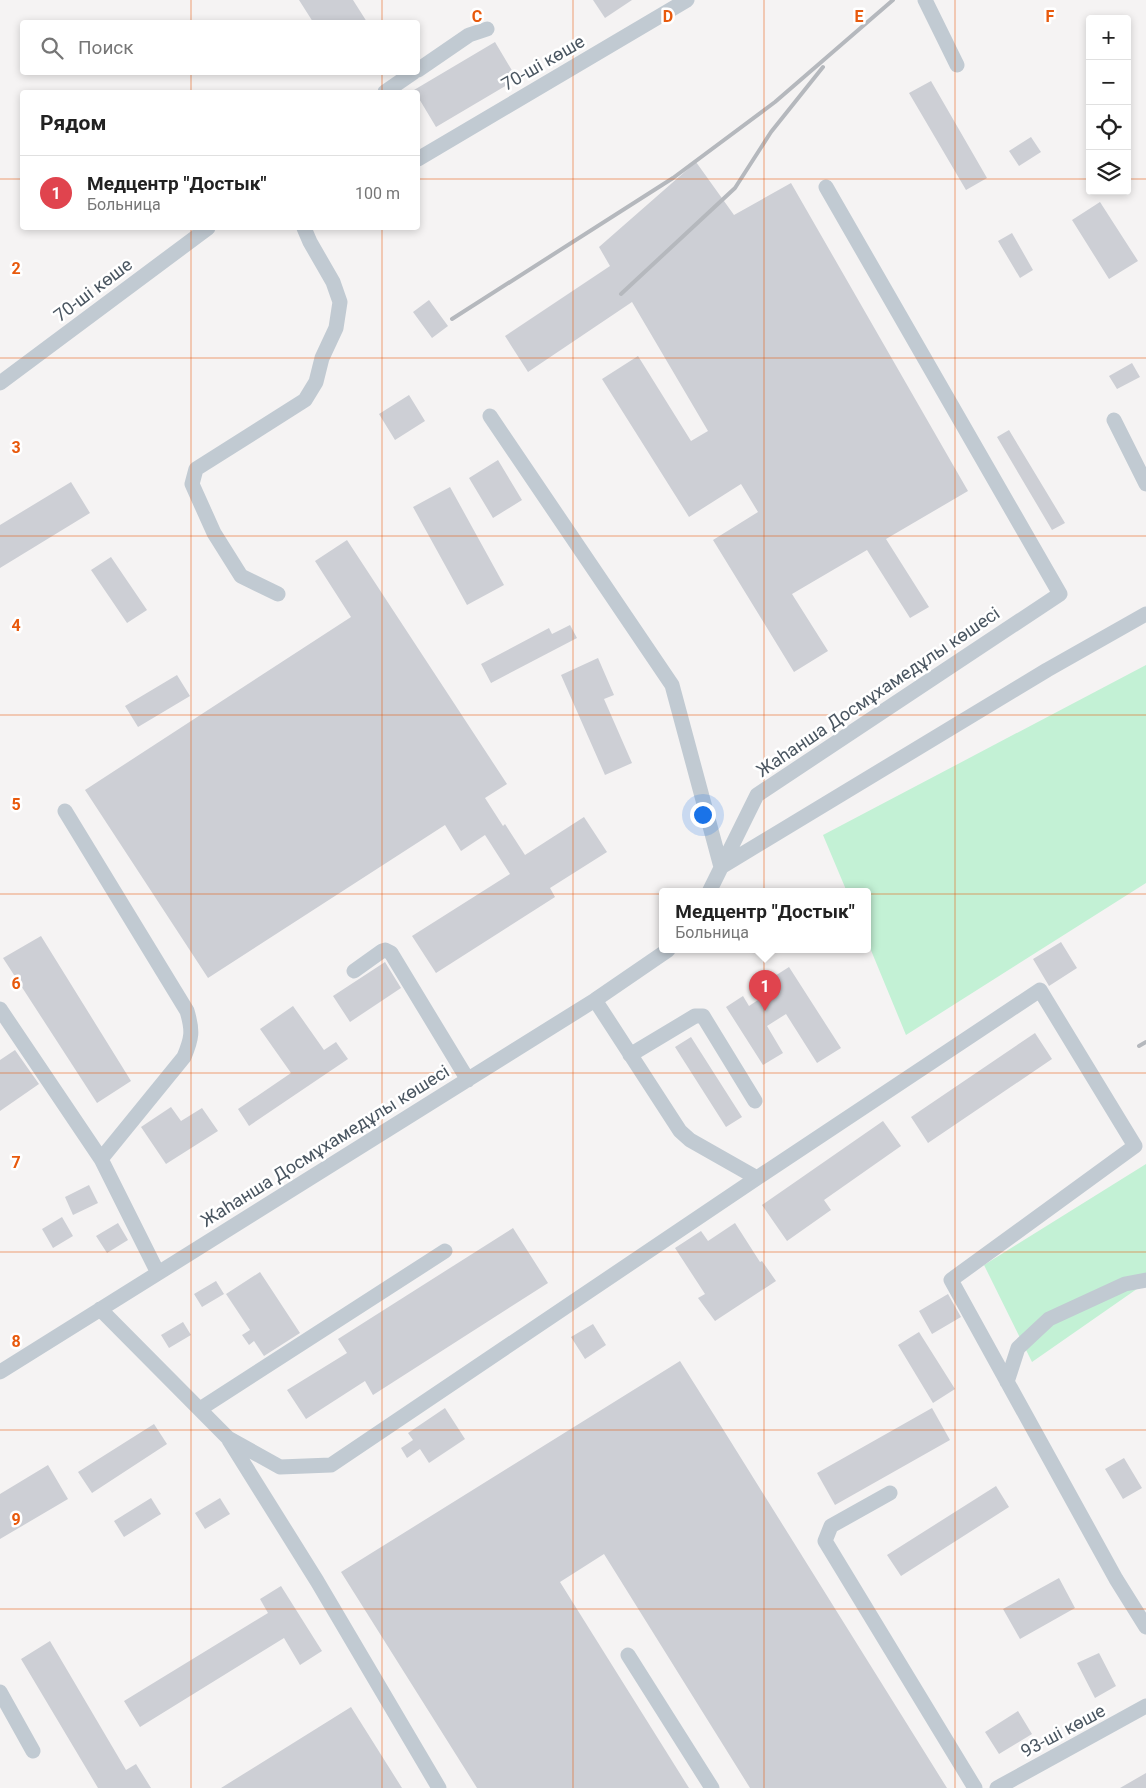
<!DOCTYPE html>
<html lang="ru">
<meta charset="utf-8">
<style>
:root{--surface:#fff;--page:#f2f2f2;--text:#222;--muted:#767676;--line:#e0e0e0;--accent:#1a73e8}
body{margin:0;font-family:Roboto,sans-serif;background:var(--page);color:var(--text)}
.controls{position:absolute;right:15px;top:15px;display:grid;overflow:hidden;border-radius:5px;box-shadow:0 2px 8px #0003}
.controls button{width:45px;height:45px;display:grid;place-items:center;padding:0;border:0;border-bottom:1px solid var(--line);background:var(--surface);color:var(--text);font:25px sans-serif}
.you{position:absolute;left:702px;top:814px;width:18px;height:18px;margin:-12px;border:4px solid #fff;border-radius:50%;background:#1a73e8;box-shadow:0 0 0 8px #1a73e833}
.badge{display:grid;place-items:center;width:32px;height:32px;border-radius:50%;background:var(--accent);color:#fff;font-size:16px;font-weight:700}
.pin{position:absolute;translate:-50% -41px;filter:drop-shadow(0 1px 2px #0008)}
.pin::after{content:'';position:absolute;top:26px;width:18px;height:15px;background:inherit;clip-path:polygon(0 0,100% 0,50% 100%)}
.popup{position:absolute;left:659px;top:888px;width:212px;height:65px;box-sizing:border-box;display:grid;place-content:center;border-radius:5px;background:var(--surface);filter:drop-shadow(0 1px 4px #0005);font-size:16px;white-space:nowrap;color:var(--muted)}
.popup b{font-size:19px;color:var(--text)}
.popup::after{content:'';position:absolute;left:50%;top:100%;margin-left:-10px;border:10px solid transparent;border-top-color:var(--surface)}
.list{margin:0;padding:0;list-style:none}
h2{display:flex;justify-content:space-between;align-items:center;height:65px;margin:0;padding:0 20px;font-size:21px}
h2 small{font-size:16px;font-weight:400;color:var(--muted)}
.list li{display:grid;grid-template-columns:32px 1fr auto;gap:15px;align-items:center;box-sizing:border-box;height:75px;padding:0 20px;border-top:1px solid var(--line)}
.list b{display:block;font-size:19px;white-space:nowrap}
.list p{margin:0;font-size:16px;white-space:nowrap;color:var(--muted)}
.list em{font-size:16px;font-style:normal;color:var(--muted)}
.icon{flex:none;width:28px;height:28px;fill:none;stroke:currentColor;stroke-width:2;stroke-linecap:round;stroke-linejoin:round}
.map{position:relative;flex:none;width:1146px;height:1788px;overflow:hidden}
.search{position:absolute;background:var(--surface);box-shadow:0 2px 8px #0003;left:20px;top:20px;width:400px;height:55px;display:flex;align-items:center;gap:12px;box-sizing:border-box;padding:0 18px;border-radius:5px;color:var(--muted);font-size:19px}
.panel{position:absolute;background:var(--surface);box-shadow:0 2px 8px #0003;left:20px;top:90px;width:400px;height:140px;border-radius:5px}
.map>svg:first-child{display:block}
</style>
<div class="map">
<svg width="1146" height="1788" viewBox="0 0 1146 1788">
<rect width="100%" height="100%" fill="#f5f3f3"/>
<path fill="#c3f1d5" d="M 1146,665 L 1146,883 L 906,1035 L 868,943 L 868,892 L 847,892 L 823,835 Z
M 1146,1164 L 1146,1286 L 1144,1284 L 1032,1362 L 984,1265 Z"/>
<path fill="#cdcfd5" d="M 299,0 L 353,0 L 367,22 L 313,22 Z
M 593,0 L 632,0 L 605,18 Z
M 495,42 L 517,79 L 436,127 L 418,97 L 418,92 L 414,90 Z
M 931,81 L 987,178 L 966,190 L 909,93 Z
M 1031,137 L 1041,152 L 1019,166 L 1009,151 Z
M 696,162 L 734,215 L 791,183 L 968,491 L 886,539 L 929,607 L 910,618 L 867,550 L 792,594 L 828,651 L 794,672 L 713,540 L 758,512 L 741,484 L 689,517 L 602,379 L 638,356 L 691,441 L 708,431 L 632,302 L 528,372 L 505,336 L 610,266 L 599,247 Z
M 1100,202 L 1138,261 L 1109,279 L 1072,220 Z
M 1012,233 L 1033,270 L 1020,278 L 998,241 Z
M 429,300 L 448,326 L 432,338 L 413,312 Z
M 1132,363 L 1140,377 L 1117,389 L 1109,376 Z
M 409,395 L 425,421 L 395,440 L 379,414 Z
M 1009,430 L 1065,523 L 1052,530 L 997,437 Z
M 498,460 L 522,500 L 493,518 L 469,478 Z
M 71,482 L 90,513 L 0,568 L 0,525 Z
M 450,487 L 504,585 L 467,605 L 413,507 Z
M 347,540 L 507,784 L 485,798 L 503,826 L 505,824 L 525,855 L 584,817 L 607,852 L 550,888 L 555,897 L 436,973 L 412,936 L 510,874 L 485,835 L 461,851 L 445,825 L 208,978 L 85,790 L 351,617 L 315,561 Z
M 111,557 L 147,610 L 127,623 L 91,570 Z
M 570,625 L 577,638 L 491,683 L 481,664 L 549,628 L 552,634 Z
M 598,658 L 614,695 L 604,699 L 632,763 L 605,775 L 561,675 Z
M 177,675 L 190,696 L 138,727 L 125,706 Z
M 41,936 L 131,1081 L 97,1103 L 3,958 Z
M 1061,942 L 1077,968 L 1049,986 L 1033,959 Z
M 385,962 L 401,988 L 350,1022 L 333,996 Z
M 789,967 L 841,1048 L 817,1063 L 786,1014 L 767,1026 L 783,1053 L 763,1065 L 726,1007 L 743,996 L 749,1006 L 773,990 L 767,981 Z
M 293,1006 L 324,1050 L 336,1042 L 348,1059 L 249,1126 L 238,1109 L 291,1073 L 260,1029 Z
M 1035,1033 L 1052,1059 L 928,1143 L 911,1117 Z
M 691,1037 L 742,1117 L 726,1127 L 675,1047 Z
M 15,1050 L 39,1084 L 0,1111 L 0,1060 Z
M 171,1107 L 181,1121 L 202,1108 L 218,1131 L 166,1164 L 141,1127 Z
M 883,1121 L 901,1146 L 824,1200 L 831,1210 L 787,1241 L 762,1205 Z
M 89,1185 L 98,1203 L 73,1215 L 65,1197 Z
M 62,1217 L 73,1236 L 53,1248 L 42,1229 Z
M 118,1223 L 128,1240 L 107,1253 L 96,1236 Z
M 735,1223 L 760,1262 L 762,1261 L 776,1281 L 715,1321 L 698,1298 L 705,1294 L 675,1248 L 701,1231 L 708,1241 Z
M 513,1228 L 548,1283 L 373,1395 L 365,1381 L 306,1419 L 287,1390 L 347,1353 L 338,1339 Z
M 260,1272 L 300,1333 L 264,1356 L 254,1341 L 249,1345 L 242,1335 L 250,1330 L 226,1294 Z
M 216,1281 L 224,1294 L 202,1307 L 194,1294 Z
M 948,1294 L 961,1317 L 932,1334 L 919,1311 Z
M 183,1322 L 191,1335 L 169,1348 L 161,1335 Z
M 593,1324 L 606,1345 L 585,1359 L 571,1337 Z
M 919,1332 L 955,1389 L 933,1403 L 898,1345 Z
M 680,1361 L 721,1426 L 947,1788 L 750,1788 L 604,1554 L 560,1582 L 689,1788 L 477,1788 L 341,1572 Z
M 445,1408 L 465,1439 L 429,1463 L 420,1449 L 407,1458 L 401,1448 L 413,1440 L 408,1433 Z
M 932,1408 L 950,1440 L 835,1505 L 817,1473 Z
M 154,1424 L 167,1444 L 92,1493 L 78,1472 Z
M 1124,1458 L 1142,1488 L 1123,1499 L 1105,1469 Z
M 48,1465 L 68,1499 L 0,1539 L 0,1494 Z
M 996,1486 L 1009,1507 L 901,1576 L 887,1555 Z
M 151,1498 L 161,1514 L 124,1537 L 114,1521 Z
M 220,1498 L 230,1514 L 205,1529 L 195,1513 Z
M 1059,1578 L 1075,1608 L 1020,1639 L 1003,1609 Z
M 281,1586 L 322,1651 L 300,1665 L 284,1638 L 140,1727 L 124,1701 L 268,1613 L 260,1599 Z
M 50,1641 L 126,1770 L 136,1764 L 151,1788 L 98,1788 L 21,1659 Z
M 1099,1653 L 1116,1686 L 1095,1698 L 1077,1663 Z
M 351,1707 L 402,1788 L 221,1788 Z
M 1018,1711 L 1032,1734 L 999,1754 L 985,1732 Z
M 1146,1773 L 1146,1788 L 1120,1788 Z"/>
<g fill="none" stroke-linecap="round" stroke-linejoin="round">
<path stroke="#c1cad2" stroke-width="15" d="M 925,0 L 957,65
M 418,70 L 469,35 L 487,29
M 385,92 L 414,72
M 418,159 L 687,0
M 0,383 L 208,228
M 490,416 L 672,685 L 721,867 L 1047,670 L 1146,614
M 1114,420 L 1146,484
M 278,594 L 241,576 L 214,533 L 192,484 L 196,469 L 305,400 L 316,382 L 322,358 L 336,328 L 340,302 L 333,282 L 310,242 L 304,228
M 65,811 L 187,1011 C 193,1031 192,1038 184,1057 L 101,1159
M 709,892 L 757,795 L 1060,594 L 826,187
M 354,971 L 382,951 L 385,950 L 391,953 L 468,1080
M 595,1000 L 680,1131 L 690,1140 L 757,1178
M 0,1009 L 101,1159 L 158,1273
M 630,1055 L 695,1016 L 703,1016 L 755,1101
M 100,1309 L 228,1438 L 280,1467 L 331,1465 L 757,1178 L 1040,990 L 1135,1146 L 951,1280 L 1116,1579 L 1146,1627
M 0,1372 L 595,1000 L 668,950
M 1007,1382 L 1018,1348 L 1049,1319 L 1125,1284 L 1146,1280
M 200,1409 L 445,1251
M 229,1440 L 317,1581 L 439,1788
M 890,1493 L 831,1526 L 825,1541 L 975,1788
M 628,1655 L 712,1788
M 0,1692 L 33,1751
M 997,1788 L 1146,1706"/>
<path stroke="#b5b8bd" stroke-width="4" d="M 621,294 L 735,188 L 771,132 L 823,67
M 452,319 L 673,178 L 775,102 L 893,0
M 1139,1046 L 1146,1042"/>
</g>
<path fill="none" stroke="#e8590c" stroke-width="1" stroke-opacity="0.55" d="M 191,0 L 191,22M 382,0 L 382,22M 573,0 L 573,1788M 764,0 L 764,1788M 955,0 L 955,1788M 191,72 L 191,92M 382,72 L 382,92M 0,179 L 22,179M 418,179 L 1090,179M 1127,179 L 1146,179M 191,228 L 191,1788M 382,228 L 382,1788M 0,358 L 1146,358M 0,536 L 1146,536M 0,715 L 1146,715M 0,894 L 1146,894M 0,1073 L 1146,1073M 0,1252 L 1146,1252M 0,1430 L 1146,1430M 0,1609 L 1146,1609"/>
<g text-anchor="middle" stroke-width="5" stroke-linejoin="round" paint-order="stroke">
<g font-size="18" fill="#4a5661" stroke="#fff">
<text transform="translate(543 63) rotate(-30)" y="6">70-ші көше</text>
<text transform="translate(93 290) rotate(-37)" y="6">70-ші көше</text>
<text transform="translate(878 692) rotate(-34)" y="6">Жаһанша Досмұхамедұлы көшесі</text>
<text transform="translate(325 1146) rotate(-32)" y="6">Жаһанша Досмұхамедұлы көшесі</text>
<text transform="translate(1063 1731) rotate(-28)" y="6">93-ші көше</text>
</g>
</g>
<g font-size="16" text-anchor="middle" font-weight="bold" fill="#e8590c" stroke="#fff" stroke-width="5" stroke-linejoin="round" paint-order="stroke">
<text x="477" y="22">C</text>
<text x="668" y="22">D</text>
<text x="859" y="22">E</text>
<text x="1050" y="22">F</text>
<text x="16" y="274">2</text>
<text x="16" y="453">3</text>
<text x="16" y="631">4</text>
<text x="16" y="810">5</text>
<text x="16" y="989">6</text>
<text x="16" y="1168">7</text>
<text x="16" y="1347">8</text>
<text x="16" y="1525">9</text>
</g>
</svg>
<div class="controls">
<button>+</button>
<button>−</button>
<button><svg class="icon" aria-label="locate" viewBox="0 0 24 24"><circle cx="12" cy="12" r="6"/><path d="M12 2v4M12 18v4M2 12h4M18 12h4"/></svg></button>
<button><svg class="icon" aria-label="layers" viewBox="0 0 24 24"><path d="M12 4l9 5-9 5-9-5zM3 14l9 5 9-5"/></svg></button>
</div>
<div class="you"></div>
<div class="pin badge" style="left:765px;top:1011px;background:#e0444e">1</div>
<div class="popup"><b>Медцентр &quot;Достык&quot;</b>Больница</div>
<div class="search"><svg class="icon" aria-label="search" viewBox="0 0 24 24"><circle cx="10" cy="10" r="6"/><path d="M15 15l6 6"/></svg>Поиск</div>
<section class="panel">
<h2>Рядом<small></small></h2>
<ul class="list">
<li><span class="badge" style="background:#e0444e">1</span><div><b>Медцентр &quot;Достык&quot;</b><p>Больница</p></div><em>100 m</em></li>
</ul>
</section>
</div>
